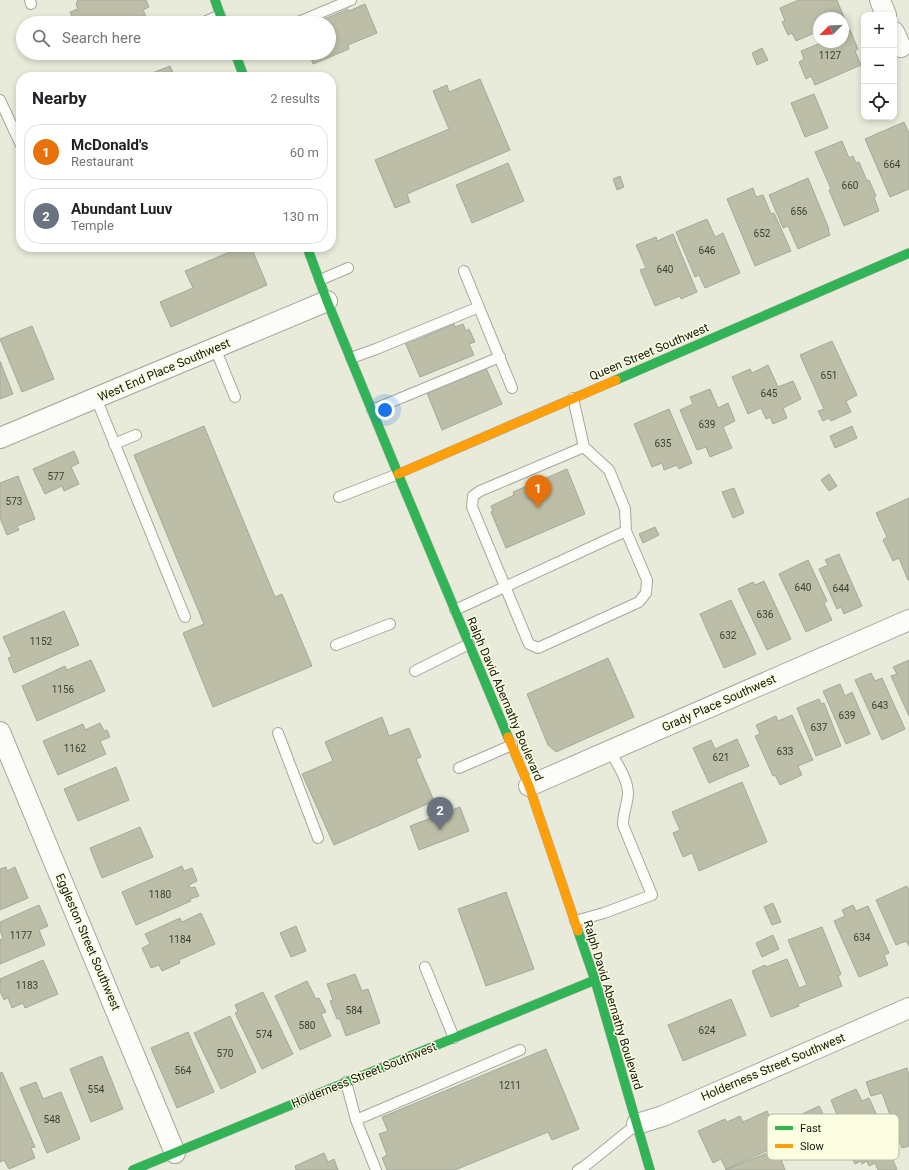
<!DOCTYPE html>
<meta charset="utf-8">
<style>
:root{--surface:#fff;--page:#f6f6f6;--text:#202124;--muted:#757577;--line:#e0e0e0;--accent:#5e6053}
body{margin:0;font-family:Roboto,sans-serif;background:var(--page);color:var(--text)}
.controls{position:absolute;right:12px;top:12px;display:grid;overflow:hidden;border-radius:8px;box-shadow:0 2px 6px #0003}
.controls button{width:36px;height:36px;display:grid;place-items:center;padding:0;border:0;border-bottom:1px solid var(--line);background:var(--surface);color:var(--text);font:20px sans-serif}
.compass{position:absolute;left:813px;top:12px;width:36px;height:36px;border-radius:50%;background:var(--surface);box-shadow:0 2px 6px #0003;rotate:246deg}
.you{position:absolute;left:385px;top:410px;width:14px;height:14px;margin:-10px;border:3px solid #fff;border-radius:50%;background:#1a73e8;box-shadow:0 0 0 6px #1a73e833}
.badge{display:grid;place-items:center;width:26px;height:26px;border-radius:50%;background:var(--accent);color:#fff;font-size:13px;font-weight:700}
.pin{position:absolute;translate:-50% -33px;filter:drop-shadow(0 1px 2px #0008)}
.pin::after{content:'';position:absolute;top:21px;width:14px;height:12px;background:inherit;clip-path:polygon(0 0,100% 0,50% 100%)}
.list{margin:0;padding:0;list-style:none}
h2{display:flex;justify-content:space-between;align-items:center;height:52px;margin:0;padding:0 16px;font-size:17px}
h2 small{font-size:13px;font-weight:400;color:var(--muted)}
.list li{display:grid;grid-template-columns:26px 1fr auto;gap:12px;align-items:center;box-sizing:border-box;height:56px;margin:0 8px 8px;padding:0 8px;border:1px solid var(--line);border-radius:16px}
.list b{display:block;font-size:15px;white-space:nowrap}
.list p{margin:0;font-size:13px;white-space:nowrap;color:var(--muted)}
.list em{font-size:13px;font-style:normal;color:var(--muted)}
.icon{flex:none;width:22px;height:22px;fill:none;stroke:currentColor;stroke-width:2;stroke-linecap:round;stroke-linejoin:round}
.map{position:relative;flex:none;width:909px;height:1170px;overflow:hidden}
.search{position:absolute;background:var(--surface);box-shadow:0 2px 6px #0003;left:16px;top:16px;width:320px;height:44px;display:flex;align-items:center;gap:10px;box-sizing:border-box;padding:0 14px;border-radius:22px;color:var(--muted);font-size:15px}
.panel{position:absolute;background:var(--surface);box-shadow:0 2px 6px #0003;left:16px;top:72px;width:320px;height:180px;border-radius:16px}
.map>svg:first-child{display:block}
</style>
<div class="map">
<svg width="909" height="1170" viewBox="0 0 909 1170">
<rect width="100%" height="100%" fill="#e8eada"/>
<path fill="#bcbea7" stroke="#a7a89b" d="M 78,0 L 146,0 L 149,7 L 143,10 L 148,21 L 147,23 L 75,23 L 70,12 L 78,9 L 76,4 Z
M 799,0 L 837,0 L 845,20 L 843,21 L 843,18 L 819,18 L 819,31 L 796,41 L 792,33 L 788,35 L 782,22 L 785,21 L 780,8 Z
M 365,4 L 377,33 L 348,45 L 349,49 L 313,64 L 309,53 L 329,53 L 329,23 L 315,23 L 348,9 L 349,11 Z
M 850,30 L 858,49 L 855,51 L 861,65 L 815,85 L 811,76 L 806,79 L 799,62 L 804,59 L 801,51 L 823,42 L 843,42 L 843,33 Z
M 762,48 L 768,60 L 757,65 L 752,53 Z
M 170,66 L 175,77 L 142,77 Z
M 480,79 L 510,150 L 407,194 L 410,202 L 395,208 L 375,160 L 449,129 L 433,91 L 447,85 L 449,92 Z
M 814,94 L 828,128 L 805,137 L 791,103 Z
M 904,122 L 909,133 L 909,189 L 890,197 L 865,139 Z
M 842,141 L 849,158 L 853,156 L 856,163 L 859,162 L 867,181 L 869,180 L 876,196 L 874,197 L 879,211 L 844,226 L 829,190 L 831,189 L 815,152 Z
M 508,163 L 524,201 L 472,223 L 456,185 Z
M 620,176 L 624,187 L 617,190 L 613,179 Z
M 808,178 L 829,229 L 828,229 L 830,235 L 798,249 L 788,226 L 783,228 L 769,195 Z
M 753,188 L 756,197 L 763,195 L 771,214 L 774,213 L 791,251 L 755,266 L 727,199 Z
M 707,219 L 715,237 L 723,233 L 740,273 L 705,288 L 699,275 L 695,277 L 676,232 Z
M 673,234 L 697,292 L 681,299 L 680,296 L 655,306 L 640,270 L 646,268 L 636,245 L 656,237 L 657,241 Z
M 230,247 L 251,247 L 267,285 L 171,327 L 160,302 L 193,288 L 185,271 L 232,251 Z
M 454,324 L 455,327 L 463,324 L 466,331 L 469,329 L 475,342 L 469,344 L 474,355 L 420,377 L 404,340 L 412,336 L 414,341 Z
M 32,326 L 54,379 L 22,392 L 0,339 Z
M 832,341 L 857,395 L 846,401 L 851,412 L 831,421 L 829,418 L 823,421 L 818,411 L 824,409 L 800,355 Z
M 0,361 L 13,394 L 0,399 Z
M 768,365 L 778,387 L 793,381 L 801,399 L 783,408 L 787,418 L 773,424 L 770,417 L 766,419 L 761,408 L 748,414 L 732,377 L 750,369 L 752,373 Z
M 486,368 L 502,404 L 442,430 L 427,393 Z
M 710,389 L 718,408 L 728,403 L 735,421 L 723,427 L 732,448 L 710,457 L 706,447 L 697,450 L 680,410 L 693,404 L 690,397 Z
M 669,409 L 692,463 L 679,469 L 677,465 L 664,470 L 662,463 L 652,467 L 634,424 Z
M 204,426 L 275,597 L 282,594 L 312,666 L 213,707 L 183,633 L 204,624 L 134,455 Z
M 852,426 L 857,438 L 835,448 L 830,436 Z
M 74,451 L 79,463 L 71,467 L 79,484 L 64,491 L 62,486 L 45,494 L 33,469 Z
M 567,469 L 585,514 L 506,548 L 491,512 L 493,511 L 491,506 L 514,495 L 513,492 Z
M 829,474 L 837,486 L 829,491 L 821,480 Z
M 18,476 L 35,519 L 17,526 L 19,530 L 7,535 L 0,518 L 0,483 Z
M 734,488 L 744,513 L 733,518 L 722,492 Z
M 909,498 L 909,580 L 908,580 L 899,558 L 893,561 L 883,540 L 887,537 L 876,513 Z
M 655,527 L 659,535 L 643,543 L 639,534 Z
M 839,554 L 862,606 L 844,614 L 841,607 L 837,609 L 819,569 L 828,565 L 825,560 Z
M 808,560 L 827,601 L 824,603 L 832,620 L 806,632 L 779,574 Z
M 764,581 L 791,639 L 767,650 L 738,589 L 753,582 L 755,585 Z
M 731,600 L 756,654 L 724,668 L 700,614 Z
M 64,611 L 79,645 L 14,673 L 8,658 L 12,657 L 3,637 Z
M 608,658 L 634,717 L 556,752 L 548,745 L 527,694 Z
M 91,660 L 105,691 L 37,721 L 22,686 L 65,666 L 67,670 Z
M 909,660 L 909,716 L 891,676 L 897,674 L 893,667 Z
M 871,673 L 875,681 L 882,678 L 905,729 L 882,740 L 855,680 Z
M 840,684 L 845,696 L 852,692 L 870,734 L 846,744 L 823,691 Z
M 819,699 L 821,704 L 824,703 L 841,746 L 816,756 L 797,708 Z
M 792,715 L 813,760 L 798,766 L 802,775 L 780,785 L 775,775 L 773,776 L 755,736 L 760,734 L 756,725 L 776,716 L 778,721 Z
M 382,717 L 389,736 L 409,728 L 421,757 L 416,759 L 434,801 L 334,845 L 302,774 L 333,761 L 325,742 Z
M 100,723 L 104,731 L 107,730 L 110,737 L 100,741 L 106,754 L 58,775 L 43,741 L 83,724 L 85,730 Z
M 737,739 L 749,766 L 709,783 L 693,748 L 711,740 L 715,749 Z
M 116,767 L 129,800 L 78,821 L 64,789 Z
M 742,782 L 767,842 L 699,871 L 692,853 L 683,857 L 673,833 L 680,830 L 672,812 Z
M 460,807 L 469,831 L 419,850 L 410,826 Z
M 140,827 L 153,857 L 102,878 L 90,848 Z
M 182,866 L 184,871 L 192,868 L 197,881 L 189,885 L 190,888 L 195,887 L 199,896 L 190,899 L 191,901 L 136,925 L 122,892 Z
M 6,867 L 7,871 L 15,867 L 28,898 L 0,910 L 0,869 Z
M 907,886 L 909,890 L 909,946 L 906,941 L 896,945 L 876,900 Z
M 506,892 L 534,969 L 486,986 L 458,909 Z
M 773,903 L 781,922 L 772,925 L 764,907 Z
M 39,905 L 48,926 L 39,930 L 45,945 L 0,964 L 0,940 L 3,938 L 0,931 L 0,922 Z
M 853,905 L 856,911 L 868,906 L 889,953 L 884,955 L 888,965 L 859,977 L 834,921 L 845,916 L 842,910 Z
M 201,913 L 215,944 L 179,960 L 180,963 L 162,971 L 159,965 L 151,968 L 142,948 L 150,944 L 145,934 L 180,918 L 182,922 Z
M 296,926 L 306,951 L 291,957 L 280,933 Z
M 822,927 L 841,974 L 838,976 L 842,986 L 798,1004 L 799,1006 L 771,1017 L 752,971 L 765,965 L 766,967 L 787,959 L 799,988 L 807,985 L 788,940 Z
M 773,935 L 779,949 L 762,957 L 756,943 Z
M 43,960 L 58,994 L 25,1008 L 23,1003 L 12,1008 L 8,998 L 4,1000 L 0,991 L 0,979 Z
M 355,974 L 362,991 L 368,989 L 380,1023 L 346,1036 L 340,1019 L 337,1019 L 330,1001 L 333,1000 L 327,984 Z
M 307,981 L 316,999 L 319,998 L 326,1012 L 321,1014 L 331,1036 L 300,1050 L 275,996 Z
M 263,992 L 293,1054 L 262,1069 L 235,1013 L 238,1012 L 235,1005 Z
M 731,999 L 746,1035 L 683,1061 L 668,1025 Z
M 230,1016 L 256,1072 L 221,1089 L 194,1033 Z
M 188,1032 L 214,1092 L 177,1108 L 151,1048 Z
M 546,1049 L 579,1129 L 552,1140 L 548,1132 L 455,1170 L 387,1170 L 382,1158 L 387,1155 L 379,1134 L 388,1131 L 382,1117 Z
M 102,1056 L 123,1109 L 91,1122 L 70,1069 Z
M 907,1068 L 909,1075 L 909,1146 L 902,1148 L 882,1093 L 871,1096 L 866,1082 Z
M 2,1072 L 35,1147 L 31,1148 L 35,1158 L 9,1169 L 4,1160 L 0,1162 L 0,1073 Z
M 36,1082 L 43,1099 L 61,1092 L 80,1139 L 47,1153 L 20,1088 Z
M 856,1089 L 862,1101 L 869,1098 L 885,1133 L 881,1135 L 897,1169 L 894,1170 L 878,1170 L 875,1163 L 869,1166 L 867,1161 L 862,1164 L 861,1161 L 855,1164 L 834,1117 L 837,1115 L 831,1100 Z
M 819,1106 L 828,1123 L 808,1132 L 800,1115 Z
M 767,1111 L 782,1144 L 726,1169 L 721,1159 L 713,1163 L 698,1131 L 725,1119 L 727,1122 L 740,1116 L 743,1122 Z
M 777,1149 L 785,1170 L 725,1170 Z
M 324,1153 L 328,1162 L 334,1159 L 338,1170 L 296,1170 L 295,1166 Z"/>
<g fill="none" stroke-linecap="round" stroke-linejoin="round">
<g stroke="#a6a79b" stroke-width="12">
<path id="lane" d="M 30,0 L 31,4
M 202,23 L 220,15
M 296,23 L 351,0
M 0,100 L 21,145
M 464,271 L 512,388
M 320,280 L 348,268
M 215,348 L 235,397
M 351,358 L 376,349 L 479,307
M 96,398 L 185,617
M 573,398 L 584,447
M 372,410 L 500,357
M 114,444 L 136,435
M 339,497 L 398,474
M 455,610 L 626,531 L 647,580 L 646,593 L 639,602 L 538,648 L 529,644 L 472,507 L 473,496 L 480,491 L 584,447 L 609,470 L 625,509 L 626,531
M 336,645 L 390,624
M 415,671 L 469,644
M 278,733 L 318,838
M 459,768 L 512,745
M 575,921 L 604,913 L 652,895 L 623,825 C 623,813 627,806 628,794 C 628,779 617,764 610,751
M 425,967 L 454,1038
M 346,1082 L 356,1120 L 376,1170
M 356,1120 L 520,1050
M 578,1170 L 585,1166 L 637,1124"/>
</g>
<g stroke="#a6a79b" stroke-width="22">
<path id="street" d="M 880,0 L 886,15
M 894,32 L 901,47
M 0,438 L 327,301
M 0,732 L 175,1153
M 529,786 L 909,620
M 637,1124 L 663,1116 L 909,1008"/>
</g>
<g stroke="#a6a79b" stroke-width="10">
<path id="fast" d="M 215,0 L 223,23
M 235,53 L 244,77
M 307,247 L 327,301 L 398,474 L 508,737
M 616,380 L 909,253
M 578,931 L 595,980 L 650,1170
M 133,1170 L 595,980"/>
</g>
<g stroke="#a6a79b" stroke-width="10">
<path id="slow" d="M 398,474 L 616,380
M 508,737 L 529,786 L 578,931"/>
</g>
<use href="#lane" stroke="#fcfcf9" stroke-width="10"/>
<use href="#street" stroke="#fcfcf9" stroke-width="20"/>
<use href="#fast" stroke="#30b455" stroke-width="9"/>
<use href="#slow" stroke="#ff9f0a" stroke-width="9"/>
</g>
<g text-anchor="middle" stroke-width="3" stroke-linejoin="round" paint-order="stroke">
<g font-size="10" fill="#3e3f32">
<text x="830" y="59">1127</text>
<text x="892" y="168">664</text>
<text x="850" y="189">660</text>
<text x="799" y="215">656</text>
<text x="762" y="237">652</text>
<text x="707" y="254">646</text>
<text x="665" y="273">640</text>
<text x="829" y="379">651</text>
<text x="769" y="397">645</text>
<text x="707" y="428">639</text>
<text x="663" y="447">635</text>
<text x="56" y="480">577</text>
<text x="14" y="505">573</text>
<text x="803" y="591">640</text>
<text x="841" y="592">644</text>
<text x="765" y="618">636</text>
<text x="728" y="639">632</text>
<text x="41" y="645">1152</text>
<text x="63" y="693">1156</text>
<text x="880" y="709">643</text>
<text x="847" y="719">639</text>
<text x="819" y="731">637</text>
<text x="75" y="752">1162</text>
<text x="785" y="755">633</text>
<text x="721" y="761">621</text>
<text x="160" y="898">1180</text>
<text x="21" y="939">1177</text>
<text x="862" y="941">634</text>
<text x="180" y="943">1184</text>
<text x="27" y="989">1183</text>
<text x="354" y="1014">584</text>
<text x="307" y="1029">580</text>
<text x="707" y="1034">624</text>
<text x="264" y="1038">574</text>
<text x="225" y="1057">570</text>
<text x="183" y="1074">564</text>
<text x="510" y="1089">1211</text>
<text x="96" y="1093">554</text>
<text x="52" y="1123">548</text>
</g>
<g font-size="12" fill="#14150b" stroke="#fbfee1">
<text transform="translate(649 352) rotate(-23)" y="4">Queen Street Southwest</text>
<text transform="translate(164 370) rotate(-23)" y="4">West End Place Southwest</text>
<text transform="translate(505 699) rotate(67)" y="4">Ralph David Abernathy Boulevard</text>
<text transform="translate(719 703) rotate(-24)" y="4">Grady Place Southwest</text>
<text transform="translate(88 942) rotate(67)" y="4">Eggleston Street Southwest</text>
<text transform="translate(613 1005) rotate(73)" y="4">Ralph David Abernathy Boulevard</text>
<text transform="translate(773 1067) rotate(-23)" y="4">Holderness Street Southwest</text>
<text transform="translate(364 1075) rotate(-22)" y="4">Holderness Street Southwest</text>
</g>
</g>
<rect x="767" y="1114" width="132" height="46" rx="6" fill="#fbfee1" stroke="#b6b8a1" stroke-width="1"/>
<rect x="775" y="1126" width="18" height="4" fill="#30b455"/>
<rect x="775" y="1144" width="18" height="4" fill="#ff9f0a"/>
<g font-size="11" fill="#14150b">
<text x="800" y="1132">Fast</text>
<text x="800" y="1150">Slow</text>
</g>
</svg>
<div class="controls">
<button>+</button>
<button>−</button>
<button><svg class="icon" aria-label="locate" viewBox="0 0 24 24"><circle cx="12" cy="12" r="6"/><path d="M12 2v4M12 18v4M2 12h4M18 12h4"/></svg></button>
</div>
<svg class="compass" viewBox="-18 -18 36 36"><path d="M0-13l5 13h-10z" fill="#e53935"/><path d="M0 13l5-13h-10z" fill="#757577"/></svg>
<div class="you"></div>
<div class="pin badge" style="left:538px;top:508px;background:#e8710a">1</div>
<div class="pin badge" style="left:440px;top:830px;background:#6b7280">2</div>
<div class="search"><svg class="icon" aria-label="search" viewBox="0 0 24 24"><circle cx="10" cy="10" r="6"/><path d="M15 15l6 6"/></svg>Search here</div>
<section class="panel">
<h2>Nearby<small>2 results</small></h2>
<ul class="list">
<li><span class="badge" style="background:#e8710a">1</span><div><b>McDonald's</b><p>Restaurant</p></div><em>60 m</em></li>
<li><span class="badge" style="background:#6b7280">2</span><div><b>Abundant Luuv</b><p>Temple</p></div><em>130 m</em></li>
</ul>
</section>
</div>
